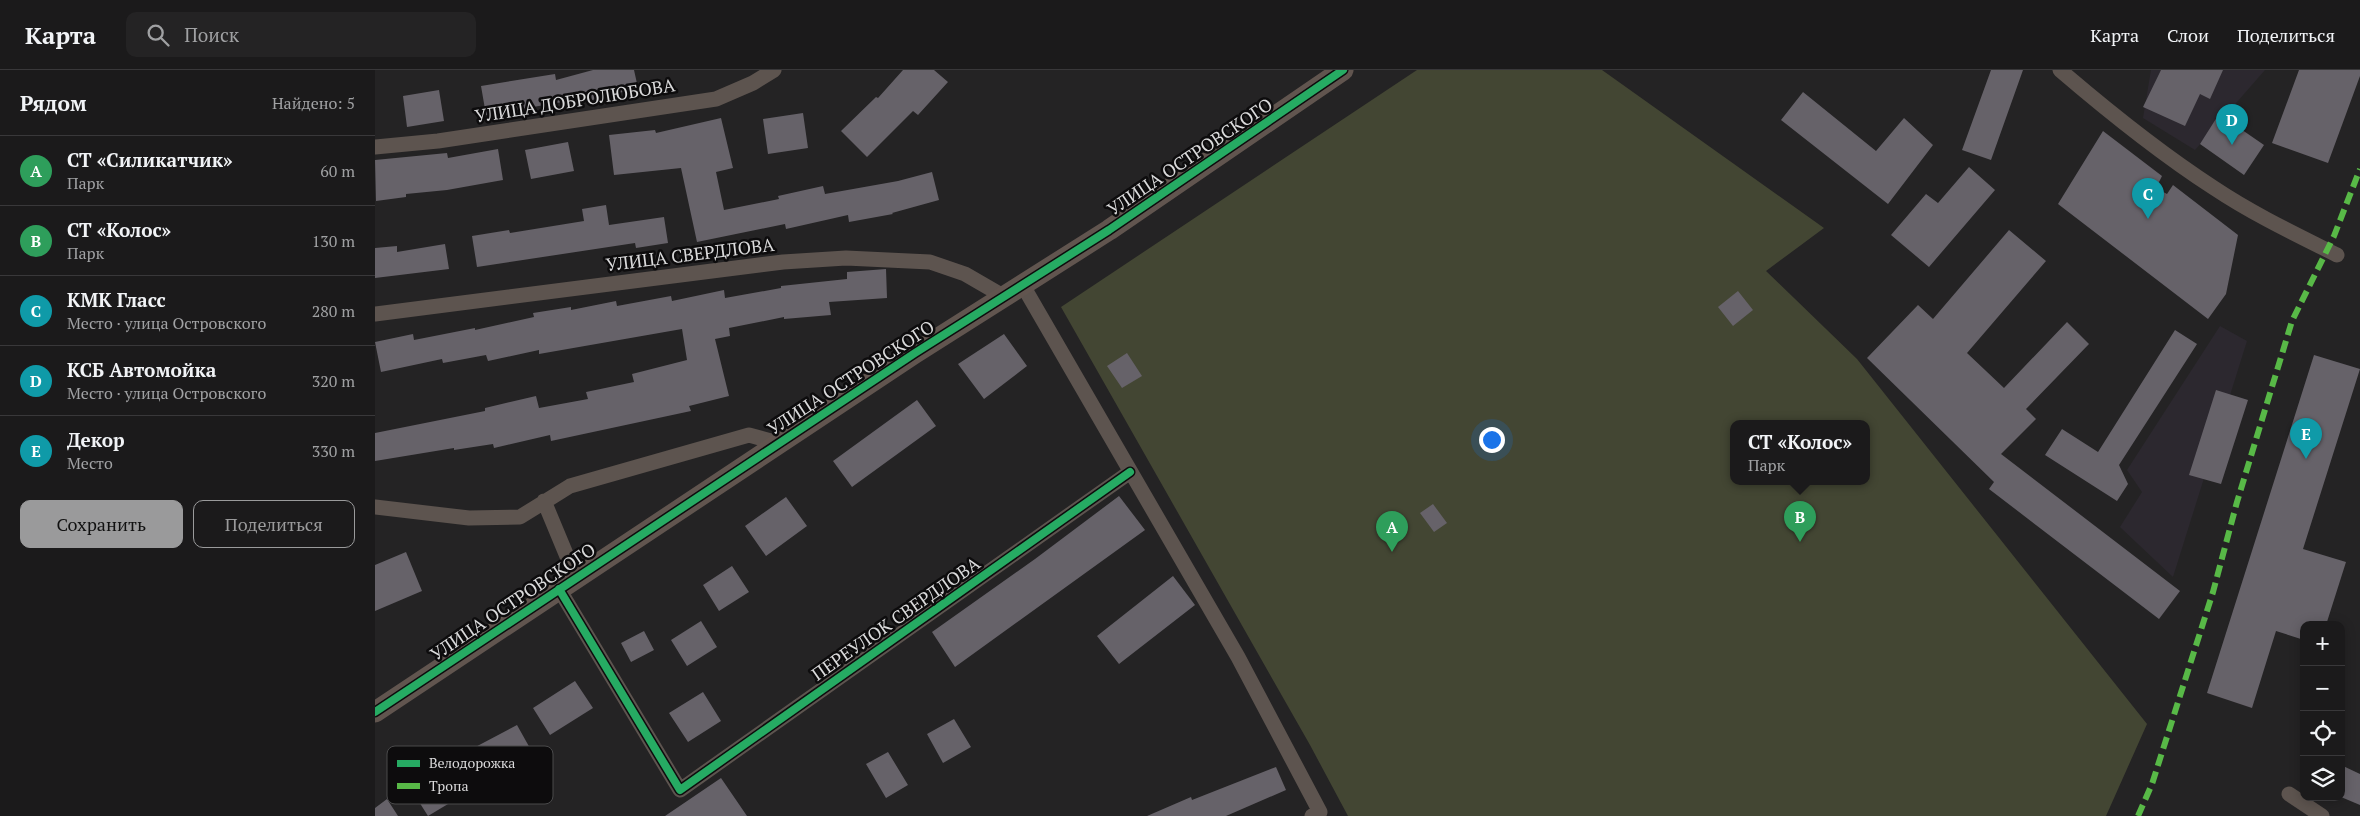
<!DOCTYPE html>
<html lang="ru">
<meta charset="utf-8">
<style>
:root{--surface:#1b1a1b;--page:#242324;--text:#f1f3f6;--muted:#a0a1a3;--line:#39383a;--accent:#9a9a9b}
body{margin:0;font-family:"PT Serif",serif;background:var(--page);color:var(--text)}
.controls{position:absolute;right:15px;bottom:15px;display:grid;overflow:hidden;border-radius:10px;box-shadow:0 2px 12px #0003}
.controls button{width:45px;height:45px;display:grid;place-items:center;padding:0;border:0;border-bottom:1px solid var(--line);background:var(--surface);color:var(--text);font:25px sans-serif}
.you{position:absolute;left:1116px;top:369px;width:18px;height:18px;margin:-12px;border:4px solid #fff;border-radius:50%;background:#1a73e8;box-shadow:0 0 0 8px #1a73e833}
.badge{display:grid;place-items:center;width:32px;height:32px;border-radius:50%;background:var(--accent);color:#fff;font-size:16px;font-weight:700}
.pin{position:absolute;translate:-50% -41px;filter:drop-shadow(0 1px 2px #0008)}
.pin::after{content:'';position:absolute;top:26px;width:18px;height:15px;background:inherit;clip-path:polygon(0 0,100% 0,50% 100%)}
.popup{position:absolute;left:1355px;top:350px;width:140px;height:65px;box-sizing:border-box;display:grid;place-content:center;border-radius:10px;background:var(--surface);filter:drop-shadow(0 1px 4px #0005);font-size:16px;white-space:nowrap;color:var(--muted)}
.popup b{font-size:19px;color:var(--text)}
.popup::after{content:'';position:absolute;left:50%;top:100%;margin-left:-10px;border:10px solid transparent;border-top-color:var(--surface)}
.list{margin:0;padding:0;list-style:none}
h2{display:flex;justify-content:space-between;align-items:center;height:65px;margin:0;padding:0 20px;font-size:21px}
h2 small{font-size:16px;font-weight:400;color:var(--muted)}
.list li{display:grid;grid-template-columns:32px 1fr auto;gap:15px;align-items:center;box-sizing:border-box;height:70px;padding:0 20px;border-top:1px solid var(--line)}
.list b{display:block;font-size:19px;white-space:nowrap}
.list p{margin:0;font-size:16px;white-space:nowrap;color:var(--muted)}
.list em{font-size:16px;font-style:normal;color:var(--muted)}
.actions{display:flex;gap:10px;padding:15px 20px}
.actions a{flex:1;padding:11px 0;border:1px solid var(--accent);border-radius:10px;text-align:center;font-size:18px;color:var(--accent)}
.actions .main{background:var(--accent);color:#111}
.icon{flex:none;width:28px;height:28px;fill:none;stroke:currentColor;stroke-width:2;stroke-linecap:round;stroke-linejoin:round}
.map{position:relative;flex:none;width:1985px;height:746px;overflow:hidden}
header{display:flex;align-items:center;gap:30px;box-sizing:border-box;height:70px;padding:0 25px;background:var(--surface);border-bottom:1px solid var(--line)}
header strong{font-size:24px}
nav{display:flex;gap:28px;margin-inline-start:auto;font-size:18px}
.search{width:350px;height:45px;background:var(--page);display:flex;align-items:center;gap:12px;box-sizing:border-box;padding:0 18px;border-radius:10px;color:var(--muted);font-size:19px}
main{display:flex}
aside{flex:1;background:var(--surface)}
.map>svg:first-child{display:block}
</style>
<header>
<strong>Карта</strong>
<div class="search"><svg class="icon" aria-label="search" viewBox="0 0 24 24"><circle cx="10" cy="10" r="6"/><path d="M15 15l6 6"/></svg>Поиск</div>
<nav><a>Карта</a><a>Слои</a><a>Поделиться</a></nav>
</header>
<main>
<aside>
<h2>Рядом<small>Найдено: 5</small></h2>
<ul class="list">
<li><span class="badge" style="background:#2e9e5b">A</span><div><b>СТ «Силикатчик»</b><p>Парк</p></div><em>60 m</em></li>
<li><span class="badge" style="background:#2e9e5b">B</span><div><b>СТ «Колос»</b><p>Парк</p></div><em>130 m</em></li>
<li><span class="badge" style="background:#0f9aa8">C</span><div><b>КМК Гласс</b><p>Место · улица Островского</p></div><em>280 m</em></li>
<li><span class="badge" style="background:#0f9aa8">D</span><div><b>КСБ Автомойка</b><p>Место · улица Островского</p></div><em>320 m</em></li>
<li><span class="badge" style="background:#0f9aa8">E</span><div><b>Декор</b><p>Место</p></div><em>330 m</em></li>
</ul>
<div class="actions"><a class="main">Сохранить</a><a>Поделиться</a></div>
</aside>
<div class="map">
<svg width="1985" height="746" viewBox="0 0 1985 746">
<rect width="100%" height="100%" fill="#242324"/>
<path fill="#2c282f" d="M 1776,0 L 1890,0 L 1820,80 L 1768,48 Z
M 1845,256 L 1872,271 L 1798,507 L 1745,457 L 1767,422 L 1752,400 Z"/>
<path fill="#434633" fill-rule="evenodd" d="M 1042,0 L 1227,0 L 1449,158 L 1391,201 L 1482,289 L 1772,654 L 1731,746 L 973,746 L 935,675 L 686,237 ZM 1359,353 L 1491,353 L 1491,411 L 1359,411 Z"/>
<path fill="#666269" d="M 218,0 L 259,0 L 263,18 L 206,33 L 205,29 L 111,45 L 106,16 L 180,4 L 181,10 Z
M 528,0 L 559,0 L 573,12 L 543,45 L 538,41 L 492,87 L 466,61 L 501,27 L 503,28 Z
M 1616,0 L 1648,0 L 1616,90 L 1587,80 Z
M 1786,0 L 1848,0 L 1835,29 L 1825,24 L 1810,56 L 1768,37 Z
M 1924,0 L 1985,0 L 1985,6 L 1953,93 L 1897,73 Z
M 64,20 L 69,51 L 32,57 L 28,26 Z
M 1428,22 L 1501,81 L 1529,48 L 1558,75 L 1513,134 L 1406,50 Z
M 428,43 L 433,78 L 393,84 L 388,49 Z
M 1844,44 L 1889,75 L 1869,105 L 1825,74 Z
M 346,48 L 358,98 L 341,102 L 349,140 L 404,129 L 403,126 L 448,116 L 450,124 L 523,111 L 557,102 L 564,130 L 517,143 L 518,144 L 474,152 L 473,145 L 411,159 L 410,154 L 322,172 L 306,98 L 239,105 L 234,65 L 280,60 L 281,63 Z
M 1728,61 L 1787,106 L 1781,118 L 1792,124 L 1798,115 L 1863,165 L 1851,224 L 1833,249 L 1683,134 Z
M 193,72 L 199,101 L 156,109 L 150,80 Z
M 123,79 L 128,110 L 72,120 L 31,124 L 31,127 L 1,131 L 0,90 L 72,83 L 73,88 Z
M 1594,97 L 1620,120 L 1554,197 L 1516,165 L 1551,124 L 1563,133 Z
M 231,135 L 234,155 L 289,147 L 293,173 L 261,178 L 260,173 L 102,197 L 97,166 L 134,160 L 135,163 L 209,151 L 207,139 Z
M 1634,160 L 1671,191 L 1592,283 L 1629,318 L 1692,252 L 1714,274 L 1651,339 L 1661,349 L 1626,384 L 1805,521 L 1784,549 L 1614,419 L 1619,412 L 1492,288 L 1543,235 L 1558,249 Z
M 70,174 L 74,199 L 0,208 L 0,178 L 22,176 L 22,182 Z
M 511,199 L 512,228 L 454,232 L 456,245 L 409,249 L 409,247 L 354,258 L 355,266 L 340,269 L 354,326 L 314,336 L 316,341 L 176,371 L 175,365 L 119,378 L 118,374 L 79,380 L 79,378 L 0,391 L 0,363 L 110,341 L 110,338 L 161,326 L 164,338 L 213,329 L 211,322 L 259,312 L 257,304 L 312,290 L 307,259 L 164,284 L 164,280 L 113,291 L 111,285 L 68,293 L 67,289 L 6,302 L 0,272 L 38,264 L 39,270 L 100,258 L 100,260 L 159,247 L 158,243 L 196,237 L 196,240 L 241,231 L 242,236 L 296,226 L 297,231 L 349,220 L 350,228 L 406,218 L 406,216 L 472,209 L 472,202 Z
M 1363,221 L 1378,240 L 1358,256 L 1343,237 Z
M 1800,260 L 1822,274 L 1744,395 L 1753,414 L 1742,431 L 1670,385 L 1687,359 L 1723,382 Z
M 629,264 L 652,296 L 609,329 L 583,294 Z
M 752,283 L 767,306 L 747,318 L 732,296 Z
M 1939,285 L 1985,299 L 1928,479 L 1971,492 L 1951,555 L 1929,555 L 1929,570 L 1901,561 L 1877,638 L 1832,623 Z
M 1841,320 L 1873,330 L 1846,414 L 1814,405 Z
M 542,330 L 561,356 L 477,417 L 458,391 Z
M 744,426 L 770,460 L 580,597 L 557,562 L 660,489 Z
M 411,427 L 432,456 L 391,486 L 370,456 Z
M 1058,434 L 1072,453 L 1059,462 L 1045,443 Z
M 31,482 L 47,521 L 0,541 L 0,495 Z
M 357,496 L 374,522 L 344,541 L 328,515 Z
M 798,506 L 820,535 L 744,594 L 722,566 Z
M 326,551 L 342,577 L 312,596 L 296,570 Z
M 269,561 L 279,580 L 256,592 L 246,573 Z
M 200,611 L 218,638 L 175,665 L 158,638 Z
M 328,622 L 346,651 L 313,672 L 294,643 Z
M 579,649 L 596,677 L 568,693 L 552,664 Z
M 142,655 L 156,680 L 89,716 L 93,722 L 53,746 L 34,716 L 72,692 Z
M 513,682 L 533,715 L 511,728 L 491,694 Z
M 1966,695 L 1985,704 L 1985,735 L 1966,727 Z
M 901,697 L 911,720 L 851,746 L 772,746 L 816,727 L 817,730 Z
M 346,708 L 372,746 L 290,746 Z
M 12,729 L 23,746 L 0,746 L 0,738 Z"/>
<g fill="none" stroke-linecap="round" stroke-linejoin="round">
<path stroke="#5d544f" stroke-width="15" d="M 1685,0 C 1734,42 1785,83 1839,118 C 1878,144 1920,164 1962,185
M 0,77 L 63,71 L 341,29 L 378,13 L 399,0
M 647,214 L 863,587 L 945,742 L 937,746
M 0,244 L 408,192 L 471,188 L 555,192 L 590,204 L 628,226
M 169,431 L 201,508
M 0,437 L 94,448 L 145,447 L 195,416 L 374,365 L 403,373
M 184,519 L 305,720 L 755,402
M 1914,724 L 1947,746"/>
<path stroke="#61554f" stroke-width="21" d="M 0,642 L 540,283 L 734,160 L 968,0"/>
<path stroke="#58b947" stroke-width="6" stroke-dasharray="12 6" stroke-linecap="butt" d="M 1763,746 L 1777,714 L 1838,522 L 1862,432 L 1917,251 L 1959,166 L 1985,99"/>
<g stroke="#0d0c0d" stroke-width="11">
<path id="cycleway" d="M 184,519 L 305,720 L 755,402
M 0,642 L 540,283 L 734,160 L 968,0"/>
</g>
<use href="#cycleway" stroke="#26ab63" stroke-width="8"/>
</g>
<g text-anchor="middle" stroke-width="5" stroke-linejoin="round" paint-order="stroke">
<g font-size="18" fill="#dadadb" stroke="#0d0c0d">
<text transform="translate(200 31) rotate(-9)" y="6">УЛИЦА ДОБРОЛЮБОВА</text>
<text transform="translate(815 87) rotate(-34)" y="6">УЛИЦА ОСТРОВСКОГО</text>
<text transform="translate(315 185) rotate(-7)" y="6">УЛИЦА СВЕРДЛОВА</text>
<text transform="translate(476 308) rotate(-33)" y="6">УЛИЦА ОСТРОВСКОГО</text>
<text transform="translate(138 532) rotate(-34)" y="6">УЛИЦА ОСТРОВСКОГО</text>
<text transform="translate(521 549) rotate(-35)" y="6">ПЕРЕУЛОК СВЕРДЛОВА</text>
</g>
</g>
<rect x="12" y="676" width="166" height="58" rx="8" fill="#0d0c0d" stroke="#4a4a4b" stroke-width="1"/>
<rect x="22" y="690" width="23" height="7" fill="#26ab63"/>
<rect x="22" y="713" width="23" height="6" fill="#58b947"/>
<g font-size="14" fill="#dadadb">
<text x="54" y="698">Велодорожка</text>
<text x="54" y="721">Тропа</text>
</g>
</svg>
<div class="controls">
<button>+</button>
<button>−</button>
<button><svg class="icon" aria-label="locate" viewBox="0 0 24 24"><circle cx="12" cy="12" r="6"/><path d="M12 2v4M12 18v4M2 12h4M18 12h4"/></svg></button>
<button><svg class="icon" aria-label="layers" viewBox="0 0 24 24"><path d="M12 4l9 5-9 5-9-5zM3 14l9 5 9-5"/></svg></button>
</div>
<div class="you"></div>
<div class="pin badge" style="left:1017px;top:482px;background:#2e9e5b">A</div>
<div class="pin badge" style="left:1425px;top:472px;background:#2e9e5b">B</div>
<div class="popup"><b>СТ «Колос»</b>Парк</div>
<div class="pin badge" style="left:1773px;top:149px;background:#0f9aa8">C</div>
<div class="pin badge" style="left:1857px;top:75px;background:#0f9aa8">D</div>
<div class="pin badge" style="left:1931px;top:389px;background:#0f9aa8">E</div>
</div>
</main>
